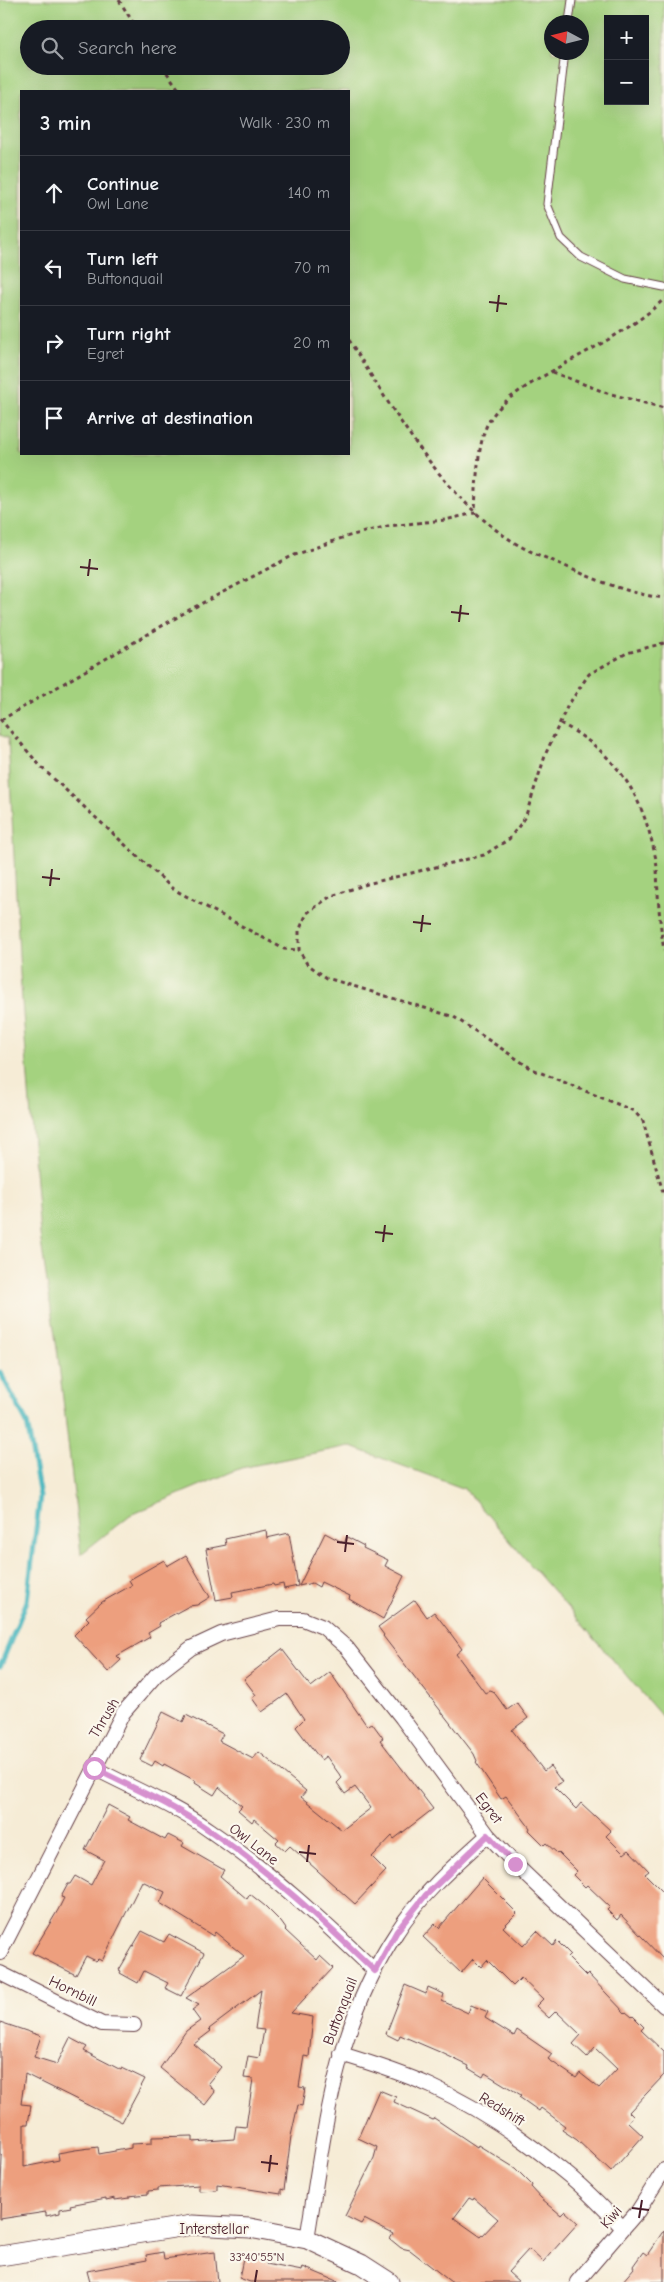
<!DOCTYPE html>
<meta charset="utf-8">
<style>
:root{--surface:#171b24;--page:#20242c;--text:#f1f3f6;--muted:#9ea1a6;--line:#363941}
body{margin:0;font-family:"Comic Neue",sans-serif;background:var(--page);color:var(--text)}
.controls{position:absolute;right:15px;top:15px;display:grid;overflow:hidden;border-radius:0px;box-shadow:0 5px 20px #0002}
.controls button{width:45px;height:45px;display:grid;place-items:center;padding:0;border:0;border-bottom:1px solid var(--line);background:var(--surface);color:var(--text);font:25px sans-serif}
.compass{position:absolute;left:544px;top:15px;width:45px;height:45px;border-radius:50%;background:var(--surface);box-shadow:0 5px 20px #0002;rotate:277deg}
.stop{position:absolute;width:15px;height:15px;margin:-11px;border:4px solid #d690ce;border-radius:50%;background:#fff}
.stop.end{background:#d690ce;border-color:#fff;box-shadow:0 1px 5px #0008}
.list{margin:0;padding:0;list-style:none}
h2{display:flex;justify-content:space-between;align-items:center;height:65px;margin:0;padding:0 20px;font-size:21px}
h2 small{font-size:16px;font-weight:400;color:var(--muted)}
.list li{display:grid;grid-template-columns:32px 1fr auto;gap:15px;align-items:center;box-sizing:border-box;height:75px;padding:0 20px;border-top:1px solid var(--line)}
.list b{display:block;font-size:19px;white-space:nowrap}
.list p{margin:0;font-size:16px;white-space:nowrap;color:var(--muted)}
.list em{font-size:16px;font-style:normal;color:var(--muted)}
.icon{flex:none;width:28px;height:28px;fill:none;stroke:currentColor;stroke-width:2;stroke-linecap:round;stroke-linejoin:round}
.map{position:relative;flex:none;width:664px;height:2282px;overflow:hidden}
.search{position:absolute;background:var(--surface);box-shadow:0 5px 20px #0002;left:20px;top:20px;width:330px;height:55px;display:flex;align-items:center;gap:12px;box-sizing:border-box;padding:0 18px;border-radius:28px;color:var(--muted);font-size:19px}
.panel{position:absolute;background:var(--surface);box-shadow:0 5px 20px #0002;left:20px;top:90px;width:330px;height:365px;border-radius:0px}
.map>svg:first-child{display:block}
</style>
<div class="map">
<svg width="664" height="2282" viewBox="0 0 664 2282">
<rect width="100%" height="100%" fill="#fbf7ec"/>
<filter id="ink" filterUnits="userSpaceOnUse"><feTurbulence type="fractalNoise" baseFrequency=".02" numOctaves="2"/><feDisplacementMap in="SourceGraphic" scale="10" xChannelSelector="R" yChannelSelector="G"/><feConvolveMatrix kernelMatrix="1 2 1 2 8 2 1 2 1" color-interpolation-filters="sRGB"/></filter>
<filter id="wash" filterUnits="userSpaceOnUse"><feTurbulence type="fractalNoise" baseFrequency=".0096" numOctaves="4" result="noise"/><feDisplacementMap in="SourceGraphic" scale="20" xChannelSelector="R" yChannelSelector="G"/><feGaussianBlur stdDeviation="1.12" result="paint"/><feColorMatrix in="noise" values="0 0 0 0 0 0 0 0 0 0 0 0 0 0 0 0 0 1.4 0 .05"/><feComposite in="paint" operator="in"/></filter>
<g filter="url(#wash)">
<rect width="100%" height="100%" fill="#f6ecd6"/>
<path fill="#a4d27f" stroke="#777855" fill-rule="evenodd" d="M 0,0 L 664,0 L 664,1719 L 465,1489 L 349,1446 L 241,1468 L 130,1515 L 81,1554 L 58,1356 L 40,1235 L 20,974 L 8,738 L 0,735 ZM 608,19 L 645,19 L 645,101 L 608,101 ZM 552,22 L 582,22 L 582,52 L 552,52 ZM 29,29 L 341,29 L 341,66 L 29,66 ZM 21,91 L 349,91 L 349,454 L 21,454 Z"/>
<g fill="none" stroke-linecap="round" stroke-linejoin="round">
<path stroke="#47b6be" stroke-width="5" d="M 0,1372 L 27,1423 L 40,1497 L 27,1601 L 0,1667"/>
</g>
<g id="blocks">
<path fill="#ed9f7e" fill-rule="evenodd" d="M 266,1530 L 267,1538 L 289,1533 L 298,1586 L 284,1589 L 283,1584 L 274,1586 L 273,1584 L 232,1592 L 233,1597 L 216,1600 L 206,1549 L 226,1545 L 225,1539 Z
M 325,1533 L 344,1543 L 347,1537 L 364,1546 L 363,1548 L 388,1560 L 385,1566 L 404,1576 L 383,1619 L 349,1599 L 350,1596 L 321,1582 L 319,1587 L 312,1583 L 299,1586 Z
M 186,1555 L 210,1597 L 197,1605 L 189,1606 L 158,1623 L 160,1626 L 148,1633 L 150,1637 L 117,1656 L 121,1660 L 108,1672 L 74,1635 L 89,1620 L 86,1617 L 102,1602 L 132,1585 L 129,1580 L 164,1560 L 167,1566 Z
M 415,1600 L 427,1617 L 434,1612 L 451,1634 L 462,1649 L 456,1654 L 485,1693 L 490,1690 L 493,1691 L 507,1710 L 517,1703 L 528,1718 L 512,1730 L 544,1771 L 550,1766 L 562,1782 L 554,1787 L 576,1809 L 581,1803 L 611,1831 L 606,1836 L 624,1854 L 629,1850 L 649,1871 L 645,1874 L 664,1893 L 664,1960 L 621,1915 L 617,1920 L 607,1910 L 610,1907 L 587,1885 L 585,1887 L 573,1875 L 577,1871 L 558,1852 L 557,1853 L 546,1843 L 544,1845 L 529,1830 L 530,1828 L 506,1796 L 501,1799 L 476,1762 L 477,1761 L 474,1754 L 383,1636 L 384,1635 L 378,1627 Z
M 282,1649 L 311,1687 L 330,1672 L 367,1726 L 372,1723 L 383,1738 L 380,1740 L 433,1809 L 394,1839 L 392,1836 L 372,1857 L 386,1871 L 355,1904 L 290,1846 L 285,1851 L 276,1843 L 279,1840 L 254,1819 L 252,1822 L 238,1810 L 242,1806 L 219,1787 L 214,1795 L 195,1783 L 196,1781 L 164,1764 L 163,1766 L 155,1761 L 152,1766 L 140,1760 L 163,1712 L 183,1722 L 186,1715 L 223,1734 L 219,1741 L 253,1759 L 259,1752 L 306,1791 L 301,1797 L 342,1830 L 371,1808 L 355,1787 L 345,1794 L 337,1783 L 342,1778 L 326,1756 L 321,1760 L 296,1727 L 304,1719 L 287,1694 L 262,1712 L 252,1698 L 256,1695 L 244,1679 Z
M 108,1805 L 130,1817 L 128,1820 L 165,1840 L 168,1835 L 184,1843 L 182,1846 L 224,1870 L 220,1876 L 247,1899 L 250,1894 L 265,1906 L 281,1922 L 286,1929 L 285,1930 L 317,1960 L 320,1956 L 333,1968 L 291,2013 L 313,2017 L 309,2057 L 304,2056 L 299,2087 L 305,2088 L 302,2106 L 298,2105 L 291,2136 L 284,2190 L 281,2189 L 281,2194 L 217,2184 L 217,2190 L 199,2191 L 199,2185 L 158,2188 L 158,2190 L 148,2191 L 148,2194 L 129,2196 L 129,2198 L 115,2200 L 115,2198 L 106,2200 L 106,2198 L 70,2205 L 71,2207 L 60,2209 L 60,2213 L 46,2216 L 46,2212 L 0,2219 L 2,2156 L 0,2155 L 0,2022 L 41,2036 L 34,2057 L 57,2064 L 70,2038 L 87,2047 L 84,2051 L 121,2070 L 122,2068 L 145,2079 L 122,2122 L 25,2074 L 21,2104 L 31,2105 L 28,2124 L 24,2124 L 24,2167 L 59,2160 L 58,2153 L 75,2150 L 98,2147 L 99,2154 L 131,2148 L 131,2144 L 152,2143 L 152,2137 L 193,2136 L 193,2142 L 234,2139 L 236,2126 L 246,2127 L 253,2079 L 244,2078 L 248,2056 L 259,2058 L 264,2030 L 255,2029 L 261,1990 L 209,2029 L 211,2031 L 194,2044 L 221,2067 L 208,2083 L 215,2092 L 205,2105 L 160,2068 L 186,2031 L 200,2021 L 192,2010 L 199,2005 L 186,1998 L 244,1956 L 215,1932 L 213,1936 L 160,1903 L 165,1892 L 142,1881 L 102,1961 L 98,1959 L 96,1961 L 86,1956 L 76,1975 L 32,1953 L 58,1910 L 64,1898 L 61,1897 L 68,1884 L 70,1884 L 75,1876 L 91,1885 L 104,1860 L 85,1850 Z
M 482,1878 L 517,1913 L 503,1927 L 523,1946 L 537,1931 L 553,1946 L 557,1941 L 570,1954 L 567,1957 L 586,1976 L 588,1974 L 625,2013 L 626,2012 L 632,2017 L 633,2016 L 644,2027 L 641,2030 L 664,2052 L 664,2075 L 629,2112 L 633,2116 L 628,2122 L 643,2136 L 611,2172 L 577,2140 L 562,2130 L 565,2126 L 541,2108 L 539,2111 L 519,2097 L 521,2095 L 485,2073 L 483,2077 L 468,2068 L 469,2066 L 442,2053 L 400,2035 L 398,2040 L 386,2034 L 405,1985 L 426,1994 L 428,1987 L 444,1994 L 442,2001 L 468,2013 L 471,2005 L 488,2012 L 485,2018 L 514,2036 L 517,2030 L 552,2054 L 548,2059 L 576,2078 L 580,2073 L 599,2088 L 617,2069 L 595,2048 L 587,2057 L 573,2044 L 581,2035 L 556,2011 L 549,2018 L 536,2006 L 543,1999 L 521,1978 L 513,1986 L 487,1960 L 481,1967 L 473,1959 L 461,1973 L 423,1937 L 435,1924 L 439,1928 Z
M 142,1931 L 164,1942 L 169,1934 L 204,1953 L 181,1996 L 165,1988 L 168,1983 L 144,1971 L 138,1983 L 120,1973 L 121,1971 L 119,1970 Z
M 379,2090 L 396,2097 L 394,2102 L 433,2120 L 434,2118 L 477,2147 L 478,2145 L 515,2168 L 532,2185 L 531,2187 L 541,2198 L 561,2215 L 565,2211 L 578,2223 L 543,2262 L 529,2249 L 508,2272 L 519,2282 L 451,2282 L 410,2250 L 401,2248 L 390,2239 L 393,2234 L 364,2219 L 361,2224 L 345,2216 L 374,2158 L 377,2147 L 358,2138 ZM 469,2198 L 473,2200 L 474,2198 L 498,2219 L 481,2237 L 454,2218 Z
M 664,2230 L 664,2282 L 622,2282 L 634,2268 L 633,2266 L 643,2252 L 647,2255 Z
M 163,2252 L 164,2259 L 215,2252 L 218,2282 L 90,2282 L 87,2271 L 147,2260 L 146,2255 Z
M 243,2259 L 267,2261 L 266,2264 L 302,2271 L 303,2267 L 339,2282 L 250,2282 L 239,2278 Z"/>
</g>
</g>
<g filter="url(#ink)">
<use href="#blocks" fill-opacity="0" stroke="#643e45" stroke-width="1"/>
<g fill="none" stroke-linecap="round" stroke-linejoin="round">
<g stroke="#643e45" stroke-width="9">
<path id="lane" d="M 569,22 L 572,0
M 565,52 L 547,204 L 561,238 L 581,257 L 625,279 L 664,287"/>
</g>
<g stroke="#643e45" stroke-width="16">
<path id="street" d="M 94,1768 C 132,1788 174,1805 209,1830 C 269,1871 323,1921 375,1971
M 0,1953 L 123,1713 L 156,1675 L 191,1648 L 221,1634 L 279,1619 L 303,1619 L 323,1627 L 347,1648 L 402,1718 L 488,1835 L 515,1864 L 664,2006
M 0,1973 L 102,2024 L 134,2025
M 341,2054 C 371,2063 402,2073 431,2086 C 479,2108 527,2141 568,2175 C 588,2191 605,2210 623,2228
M 307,2239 C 325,2130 334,2027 397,1932 C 420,1895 456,1864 488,1835
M 577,2282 L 638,2211 L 664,2170"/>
</g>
<g stroke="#643e45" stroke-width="21">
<path id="secondary" d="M 0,2256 L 192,2225 L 250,2228 L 307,2239 L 361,2264 L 389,2282"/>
</g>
<path stroke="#643e45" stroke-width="3" stroke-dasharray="4 4" stroke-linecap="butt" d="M 119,0 L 137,29
M 162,66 L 180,91
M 349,340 C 393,410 443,498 515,543 C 531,553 550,559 567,567 C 598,581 630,594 664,598
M 552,372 L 607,393 L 664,408
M 664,643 L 627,653 L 589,674 L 567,707 L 546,753 L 525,818 L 509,839 L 484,855 L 367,884 L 331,896 L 307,913 L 299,931 L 299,950 L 307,964 L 327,978 L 454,1017 L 532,1069 L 634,1111 L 643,1121 L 664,1196
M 0,719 L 42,768 L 173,889 L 284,949 L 299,950
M 1,720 L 191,609 L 292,556 L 345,537 L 388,526 L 445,520 L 475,513 C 476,490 477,443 488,423 C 502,398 528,386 552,371 C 590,349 632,330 664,299
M 560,723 C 616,753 642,793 655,855 C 658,867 657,881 658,893 C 659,913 661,931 664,950"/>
<use href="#lane" stroke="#fff" stroke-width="7"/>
<use href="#street" stroke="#fff" stroke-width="14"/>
<use href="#secondary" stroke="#fff" stroke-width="19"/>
</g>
</g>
<g fill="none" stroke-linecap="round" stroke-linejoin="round" filter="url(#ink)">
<path stroke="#d690ce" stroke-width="6" d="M 94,1768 C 132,1788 174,1805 209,1830 C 269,1871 323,1921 375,1971 L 397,1931 L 425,1896 L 488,1835 L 515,1864"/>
</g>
<path fill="none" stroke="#4a1f2b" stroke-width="2" d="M 489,302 L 507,304M 497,312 L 499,295M 80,567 L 98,569M 88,576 L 90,559M 451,612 L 469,614M 459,622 L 461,605M 42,877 L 60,879M 50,886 L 52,869M 413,922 L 431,924M 421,932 L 423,915M 375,1232 L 393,1234M 383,1242 L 385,1225M 337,1542 L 354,1544M 345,1552 L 347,1535M 299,1852 L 316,1854M 307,1862 L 309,1845M 261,2162 L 278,2164M 269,2172 L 271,2155M 632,2208 L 649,2210M 639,2218 L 642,2200M 255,2282 L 257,2270"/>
<g text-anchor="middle" stroke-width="4.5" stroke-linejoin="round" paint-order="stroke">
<g font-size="15" fill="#4a1f2b" stroke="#fbf7ec">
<text transform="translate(104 1718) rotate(-59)" y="5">Thrush</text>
<text transform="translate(489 1808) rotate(53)" y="5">Egret</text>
<text transform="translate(254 1844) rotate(38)" y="5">Owl Lane</text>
<text transform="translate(73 1991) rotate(26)" y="5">Hornbill</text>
<text transform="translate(340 2011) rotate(-69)" y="5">Buttonquail</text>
<text transform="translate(502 2109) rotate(32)" y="5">Redshift</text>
<text transform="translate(611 2217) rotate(-50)" y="5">Kiwi</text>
<text x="214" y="2234">Interstellar</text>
</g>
</g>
<g font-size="12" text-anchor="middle" fill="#4a1f2b" stroke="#fbf7ec" stroke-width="4.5" stroke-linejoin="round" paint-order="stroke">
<text x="257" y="2261">33°40'55"N</text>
</g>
</svg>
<div class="controls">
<button>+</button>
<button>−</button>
</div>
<svg class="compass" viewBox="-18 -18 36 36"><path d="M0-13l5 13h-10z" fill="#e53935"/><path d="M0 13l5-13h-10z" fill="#9ea1a6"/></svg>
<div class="stop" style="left:94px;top:1768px"></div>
<div class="stop end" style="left:515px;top:1864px"></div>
<div class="search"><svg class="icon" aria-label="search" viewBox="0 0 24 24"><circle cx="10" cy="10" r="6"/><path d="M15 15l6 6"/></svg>Search here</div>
<section class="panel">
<h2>3 min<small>Walk · 230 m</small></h2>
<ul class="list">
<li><svg class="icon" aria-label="ahead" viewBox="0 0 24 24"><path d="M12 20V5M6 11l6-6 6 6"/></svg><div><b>Continue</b><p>Owl Lane</p></div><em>140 m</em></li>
<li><svg class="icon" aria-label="left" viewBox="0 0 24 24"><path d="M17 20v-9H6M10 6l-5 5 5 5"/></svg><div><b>Turn left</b><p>Buttonquail</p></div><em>70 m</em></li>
<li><svg class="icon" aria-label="right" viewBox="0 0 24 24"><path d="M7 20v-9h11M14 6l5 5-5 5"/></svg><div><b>Turn right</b><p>Egret</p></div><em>20 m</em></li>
<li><svg class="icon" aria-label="arrive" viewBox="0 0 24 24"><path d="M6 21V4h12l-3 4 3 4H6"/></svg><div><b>Arrive at destination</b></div></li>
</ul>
</section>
</div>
